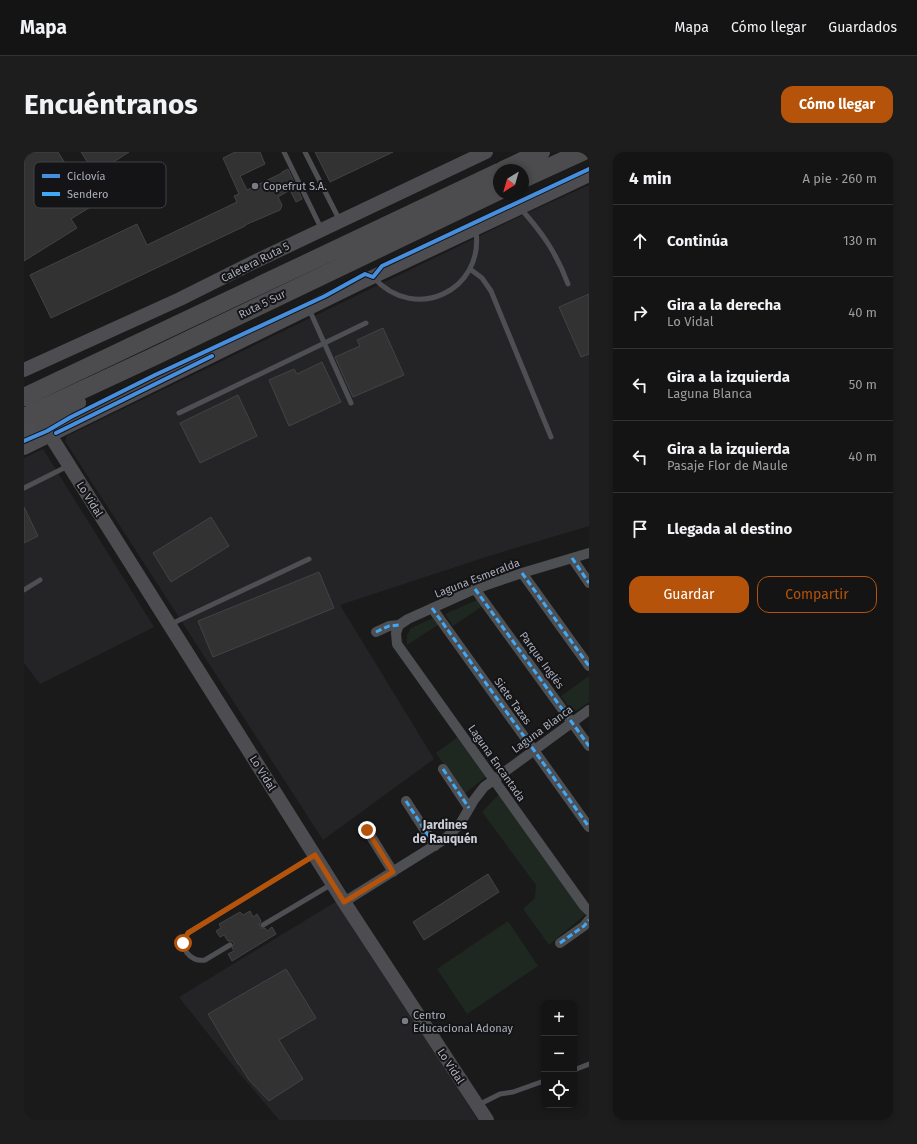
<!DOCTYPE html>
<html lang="es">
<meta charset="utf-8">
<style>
:root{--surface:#141414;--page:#1d1d1d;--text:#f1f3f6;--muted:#9d9ea0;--line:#333334;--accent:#b45309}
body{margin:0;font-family:"Fira Sans",sans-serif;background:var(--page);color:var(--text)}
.controls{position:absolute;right:12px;bottom:12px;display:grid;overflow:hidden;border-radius:8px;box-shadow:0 2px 6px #0003}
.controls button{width:36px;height:36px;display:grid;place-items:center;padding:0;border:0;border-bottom:1px solid var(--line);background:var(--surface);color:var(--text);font:20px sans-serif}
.compass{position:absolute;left:469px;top:12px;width:36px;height:36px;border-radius:50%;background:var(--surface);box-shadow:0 2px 6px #0003;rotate:217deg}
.stop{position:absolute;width:12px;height:12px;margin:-9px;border:3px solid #b45309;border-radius:50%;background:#fff}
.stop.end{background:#b45309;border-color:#fff;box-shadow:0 1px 4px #0008}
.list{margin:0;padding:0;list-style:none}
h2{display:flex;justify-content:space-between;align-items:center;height:52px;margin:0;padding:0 16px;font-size:17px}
h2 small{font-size:13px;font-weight:400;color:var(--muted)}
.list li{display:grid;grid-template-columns:26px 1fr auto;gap:12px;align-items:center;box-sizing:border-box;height:72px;padding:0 16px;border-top:1px solid var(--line)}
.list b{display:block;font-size:15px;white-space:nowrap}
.list p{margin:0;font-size:13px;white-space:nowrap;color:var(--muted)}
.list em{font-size:13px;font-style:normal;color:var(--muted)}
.actions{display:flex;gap:8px;padding:12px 16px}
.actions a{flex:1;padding:9px 0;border:1px solid var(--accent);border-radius:12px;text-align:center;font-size:14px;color:var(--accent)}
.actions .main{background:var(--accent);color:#fff}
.icon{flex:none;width:22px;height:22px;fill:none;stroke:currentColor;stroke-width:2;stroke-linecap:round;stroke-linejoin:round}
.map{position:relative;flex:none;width:565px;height:968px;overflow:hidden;border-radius:12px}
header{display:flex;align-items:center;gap:24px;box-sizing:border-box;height:56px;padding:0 20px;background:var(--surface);border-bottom:1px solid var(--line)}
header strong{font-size:19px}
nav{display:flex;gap:22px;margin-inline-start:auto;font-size:14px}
.intro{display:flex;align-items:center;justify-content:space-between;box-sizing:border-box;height:96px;padding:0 24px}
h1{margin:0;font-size:28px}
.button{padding:10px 18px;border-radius:12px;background:var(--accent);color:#fff;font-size:14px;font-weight:700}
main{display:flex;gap:24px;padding:0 24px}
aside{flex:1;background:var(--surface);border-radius:12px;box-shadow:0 2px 6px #0003}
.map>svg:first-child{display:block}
</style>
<header>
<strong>Mapa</strong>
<nav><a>Mapa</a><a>Cómo llegar</a><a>Guardados</a></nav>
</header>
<div class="intro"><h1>Encuéntranos</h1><a class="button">Cómo llegar</a></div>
<main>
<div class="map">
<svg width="565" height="968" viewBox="0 0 565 968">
<rect width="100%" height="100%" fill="#1a1a1a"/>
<path fill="#242426" d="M 565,33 L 565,374 L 465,404 L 316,453 L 410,607 L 299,688 L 41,289 L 43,284 L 501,62 Z
M 19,297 L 130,475 L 16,532 L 0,511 L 0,306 Z
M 313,749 L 454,968 L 255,968 L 211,916 L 155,845 Z"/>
<path fill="#1f2721" d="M 460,445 L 463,451 L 429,474 L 421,462 Z
M 416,463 L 420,469 L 383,493 L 383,483 L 387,476 Z
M 565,524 L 565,550 L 549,561 L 537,544 Z
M 435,584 L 463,624 L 440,642 L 412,601 Z
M 476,641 L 561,763 L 525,793 L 499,757 L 511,746 L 512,733 L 458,660 Z
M 484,769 L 514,814 L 443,862 L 413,817 Z"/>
<path fill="#323232" stroke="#424346" d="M 0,0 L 34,0 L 68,54 L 47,67 L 53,76 L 0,109 Z
M 57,0 L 105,0 L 71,22 Z
M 211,0 L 236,0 L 241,12 L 216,24 L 223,38 L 258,21 L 258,20 L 264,17 L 278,47 L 272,50 L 266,38 L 254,45 L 258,53 L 256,58 L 221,73 L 221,74 L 27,166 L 6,123 L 113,72 L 123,93 L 213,50 L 210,44 L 215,42 L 199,6 Z
M 291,0 L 369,0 L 306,30 Z
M 565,142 L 565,202 L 557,205 L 535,155 Z
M 359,176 L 380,223 L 329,245 L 311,205 L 336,194 L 333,188 Z
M 298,210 L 317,250 L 265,274 L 245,228 L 270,217 L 273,222 Z
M 214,243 L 233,284 L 176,311 L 156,271 Z
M 0,355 L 14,384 L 0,391 Z
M 187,365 L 205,394 L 147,430 L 129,401 Z
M 295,420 L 310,456 L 189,505 L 174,469 Z
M 464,722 L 475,740 L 400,788 L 389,770 Z
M 226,759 L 229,765 L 233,762 L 237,769 L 235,773 L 237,776 L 241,776 L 243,779 L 248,775 L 252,782 L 208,809 L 204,802 L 210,799 L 208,796 L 210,791 L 208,789 L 204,789 L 200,783 L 196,785 L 192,779 L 197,776 L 195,772 L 216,760 L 219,763 Z
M 262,817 L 292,866 L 255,888 L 279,927 L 245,949 L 225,928 L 215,912 L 214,912 L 184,862 Z"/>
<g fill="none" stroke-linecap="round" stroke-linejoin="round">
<path stroke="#4e4f53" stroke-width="5" d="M 260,0 L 297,76
M 281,0 L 316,69
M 496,56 C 518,80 533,102 544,132
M 446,117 L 458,126 L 467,139 L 527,285
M 350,126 C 391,171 460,139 452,79
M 285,157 L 327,251
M 155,261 L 342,171
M 0,336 L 44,314
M 0,438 L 16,428
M 147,472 L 285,407
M 239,773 L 308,732
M 206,793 L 181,808 C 166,811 153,794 164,781 L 289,704
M 550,918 L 565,912
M 454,953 L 476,942 L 489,940 L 520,929"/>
<path stroke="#4e4f53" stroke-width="10" d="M 548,406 L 565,431
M 498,421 L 565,514
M 451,437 L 565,594
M 408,456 L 565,675
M 375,473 L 372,481 L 373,492 L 560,754 L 565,759
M 352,480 L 365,474 L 375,473 L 384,467 L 451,437 L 498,421 L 565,401
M 419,617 L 445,656
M 382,649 L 411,694
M 343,678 L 369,720
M 320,750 L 421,687 L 436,672 L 450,648 L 460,635 L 565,558
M 536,791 L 560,774 L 565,768"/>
<path stroke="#4d4d51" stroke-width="14" d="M 0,218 L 156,147 L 230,110 L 462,0
M 0,280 L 19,272 L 320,750 L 463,968
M 0,296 L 340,129 L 565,23"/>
<path stroke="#4c4c4f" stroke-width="18" d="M 479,18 L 517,0
M 499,27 L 558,0
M 0,245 L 475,20
M 0,265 L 129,205 L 475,39
M 19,272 L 53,251"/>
<path stroke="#3fa9f5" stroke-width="3" stroke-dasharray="6 3" stroke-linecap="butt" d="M 548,406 L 565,431
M 498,421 L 565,514
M 451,437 L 565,594
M 408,456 L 565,675
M 352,480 L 365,474 L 375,473
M 419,617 L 445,656
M 382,649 L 411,694
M 343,678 L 369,720
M 536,791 L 560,774 L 565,768"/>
<g stroke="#141416" stroke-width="6">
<path id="cycleway" d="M 32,281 L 188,204
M 0,289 L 23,279 L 47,265 L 131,223 L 301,144 L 341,122 L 349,125 L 358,114 L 565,17"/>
</g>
<use href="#cycleway" stroke="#468fdf" stroke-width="4"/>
</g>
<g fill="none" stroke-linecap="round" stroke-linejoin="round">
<path stroke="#b45309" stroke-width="5" d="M 159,791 L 164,781 L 291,703 L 320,750 L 369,720 L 343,678"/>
</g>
<g fill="#787b83" stroke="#141416" stroke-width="1.5">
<circle cx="231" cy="34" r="4"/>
<circle cx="381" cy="869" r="4"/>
</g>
<g text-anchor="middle" stroke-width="4" stroke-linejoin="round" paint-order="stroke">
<g font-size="11" fill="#abafbb" stroke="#141416" text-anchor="start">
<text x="239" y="38">Copefrut S.A.</text>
<text x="389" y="867">Centro<tspan x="389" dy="13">Educacional Adonay</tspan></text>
</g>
<g font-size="11" fill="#abafbb" stroke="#141416">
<text transform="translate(231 110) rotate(-27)" y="4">Caletera Ruta 5</text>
<text transform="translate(238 152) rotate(-26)" y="4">Ruta 5 Sur</text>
<text transform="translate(66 347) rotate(58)" y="4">Lo Vidal</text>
<text transform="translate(453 426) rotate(-21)" y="4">Laguna Esmeralda</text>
<text transform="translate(518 508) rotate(54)" y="4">Parque Inglés</text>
<text transform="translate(489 549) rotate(54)" y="4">Siete Tazas</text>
<text transform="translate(518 577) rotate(-36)" y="4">Laguna Blanca</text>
<text transform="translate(473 611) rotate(55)" y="4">Laguna Encantada</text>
<text transform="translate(239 621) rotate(58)" y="4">Lo Vidal</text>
<text transform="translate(427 914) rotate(57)" y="4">Lo Vidal</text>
</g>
<g font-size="12" font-weight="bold" fill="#ccced7" stroke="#141416">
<text x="421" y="677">Jardines<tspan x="421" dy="14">de Rauquén</tspan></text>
</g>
</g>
<rect x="10" y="10" width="132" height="46" rx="6" fill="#141416" stroke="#414248" stroke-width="1"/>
<rect x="18" y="22" width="18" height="4" fill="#468fdf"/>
<rect x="18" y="40" width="18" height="4" fill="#3fa9f5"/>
<g font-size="11" fill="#abafbb">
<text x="43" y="28">Ciclovía</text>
<text x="43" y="46">Sendero</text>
</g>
</svg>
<div class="controls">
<button>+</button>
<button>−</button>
<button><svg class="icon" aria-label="locate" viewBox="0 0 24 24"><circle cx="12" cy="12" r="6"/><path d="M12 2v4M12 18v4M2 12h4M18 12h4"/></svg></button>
</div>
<svg class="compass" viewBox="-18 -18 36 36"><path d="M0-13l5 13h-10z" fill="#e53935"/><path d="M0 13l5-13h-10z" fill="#9d9ea0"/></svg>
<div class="stop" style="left:159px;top:791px"></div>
<div class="stop end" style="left:343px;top:678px"></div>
</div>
<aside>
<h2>4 min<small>A pie · 260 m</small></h2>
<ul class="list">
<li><svg class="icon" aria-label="ahead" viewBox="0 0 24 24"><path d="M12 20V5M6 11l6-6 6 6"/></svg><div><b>Continúa</b></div><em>130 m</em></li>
<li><svg class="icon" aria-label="right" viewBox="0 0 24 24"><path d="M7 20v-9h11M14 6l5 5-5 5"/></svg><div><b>Gira a la derecha</b><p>Lo Vidal</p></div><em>40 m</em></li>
<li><svg class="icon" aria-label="left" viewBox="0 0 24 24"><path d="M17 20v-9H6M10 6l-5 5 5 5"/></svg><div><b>Gira a la izquierda</b><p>Laguna Blanca</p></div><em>50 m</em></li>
<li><svg class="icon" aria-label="left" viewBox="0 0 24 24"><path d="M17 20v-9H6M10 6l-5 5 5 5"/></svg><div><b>Gira a la izquierda</b><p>Pasaje Flor de Maule</p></div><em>40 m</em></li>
<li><svg class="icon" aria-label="arrive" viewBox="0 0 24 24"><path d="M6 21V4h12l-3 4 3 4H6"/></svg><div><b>Llegada al destino</b></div></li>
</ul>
<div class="actions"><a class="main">Guardar</a><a>Compartir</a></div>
</aside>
</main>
